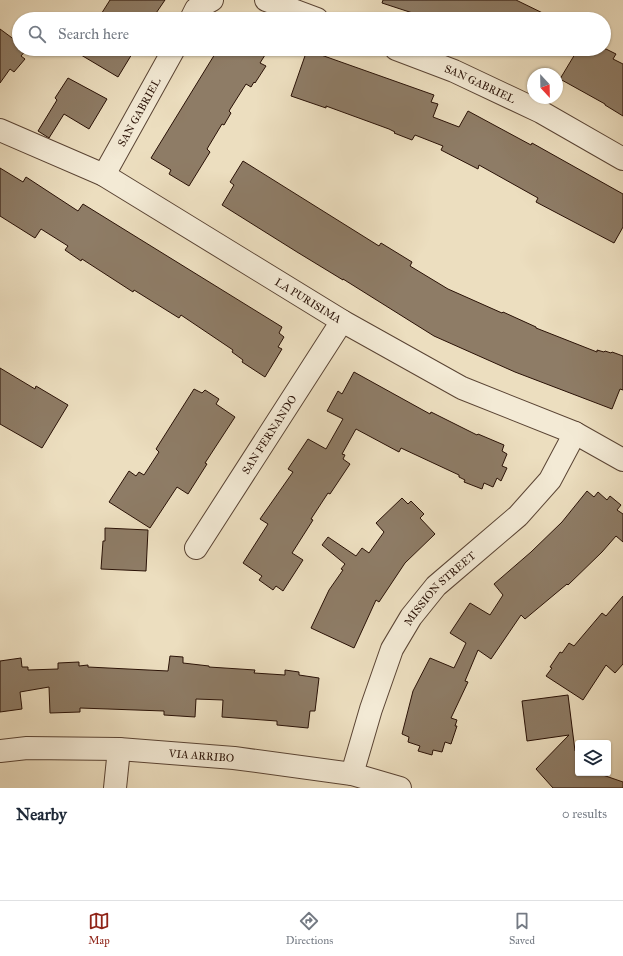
<!DOCTYPE html>
<style>
:root{--surface:#fff;--page:#f6f6f7;--text:#1f2937;--muted:#747a83;--line:#e0e1e3;--accent:#8f2418}
body{margin:0;font-family:"IM FELL Great Primer",serif;background:var(--page);color:var(--text)}
.controls{position:absolute;right:12px;bottom:12px;display:grid;overflow:hidden;border-radius:4px;box-shadow:0 1px 3px #0004}
.controls button{width:36px;height:36px;display:grid;place-items:center;padding:0;border:0;border-bottom:1px solid var(--line);background:var(--surface);color:var(--text);font:20px sans-serif}
.compass{position:absolute;left:527px;top:68px;width:36px;height:36px;border-radius:50%;background:var(--surface);box-shadow:0 1px 3px #0004;rotate:158deg}
.list{margin:0;padding:0;list-style:none}
h2{display:flex;justify-content:space-between;align-items:center;height:52px;margin:0;padding:0 16px;font-size:17px}
h2 small{font-size:13px;font-weight:400;color:var(--muted)}
.icon{flex:none;width:22px;height:22px;fill:none;stroke:currentColor;stroke-width:2;stroke-linecap:round;stroke-linejoin:round}
.map{position:relative;flex:none;width:623px;height:788px;overflow:hidden}
.search{position:absolute;background:var(--surface);box-shadow:0 1px 3px #0004;left:12px;right:12px;top:12px;height:44px;display:flex;align-items:center;gap:10px;box-sizing:border-box;padding:0 14px;border-radius:22px;color:var(--muted);font-size:15px}
.sheet{height:112px;background:var(--surface)}
nav{display:flex;justify-content:space-around;align-items:center;box-sizing:border-box;height:56px;border-top:1px solid var(--line);background:var(--surface);font-size:11px;color:var(--muted)}
nav a{display:grid;justify-items:center;gap:2px}
nav .on{color:var(--accent)}
.map>svg:first-child{display:block}
</style>
<div class="map">
<svg width="623" height="788" viewBox="0 0 623 788">
<rect width="100%" height="100%" fill="#ecdebf"/>
<filter id="stains"><feTurbulence type="fractalNoise" baseFrequency=".005" numOctaves="4"/><feColorMatrix values="0 0 0 0 .2 0 0 0 0 .09 0 0 0 0 .02 0 0 0 .5 -.17"/></filter>
<radialGradient id="worn" r=".72"><stop offset=".6" stop-color="#630" stop-opacity="0"/><stop offset="1" stop-color="#630" stop-opacity=".3"/></radialGradient>
<path fill="#8e7c66" stroke="#291106" d="M 110,0 L 165,0 L 152,19 L 98,19 Z
M 383,0 L 516,0 L 555,19 L 431,19 L 382,3 Z
M 0,29 L 19,43 L 19,49 L 27,49 L 21,56 L 25,59 L 14,72 L 10,69 L 0,83 Z
M 71,49 L 135,49 L 118,77 Z
M 218,49 L 256,49 L 265,55 L 260,63 L 266,66 L 255,83 L 254,82 L 251,87 L 246,84 L 229,111 L 231,113 L 224,125 L 222,124 L 207,149 L 210,152 L 189,186 L 169,174 L 171,170 L 151,158 Z
M 578,49 L 606,49 L 616,54 L 613,59 L 623,64 L 623,116 L 605,105 L 605,104 L 560,79 Z
M 307,50 L 434,95 L 431,102 L 438,104 L 433,117 L 459,127 L 468,111 L 531,145 L 532,143 L 623,194 L 623,227 L 614,243 L 536,202 L 538,198 L 479,165 L 478,169 L 441,150 L 443,146 L 415,135 L 412,140 L 394,133 L 395,132 L 389,129 L 326,106 L 326,108 L 291,96 Z
M 68,78 L 107,99 L 89,129 L 64,114 L 49,138 L 38,131 L 57,100 L 55,98 Z
M 243,161 L 379,246 L 381,243 L 412,262 L 410,266 L 448,289 L 502,313 L 503,312 L 536,327 L 536,328 L 597,352 L 597,350 L 604,352 L 605,351 L 611,353 L 612,352 L 623,356 L 623,390 L 620,389 L 612,409 L 515,372 L 434,336 L 343,279 L 343,280 L 297,252 L 222,205 L 234,185 L 230,182 Z
M 0,168 L 23,182 L 26,177 L 78,211 L 83,204 L 282,327 L 279,333 L 284,337 L 278,347 L 282,349 L 265,377 L 242,362 L 243,360 L 232,352 L 233,350 L 181,315 L 179,318 L 134,290 L 133,292 L 82,259 L 81,261 L 65,250 L 68,246 L 41,229 L 35,238 L 0,216 Z
M 0,368 L 35,389 L 36,386 L 68,405 L 42,448 L 0,424 Z
M 354,372 L 430,414 L 431,412 L 477,435 L 478,434 L 504,445 L 502,451 L 507,454 L 502,466 L 507,468 L 501,481 L 497,478 L 493,487 L 484,483 L 482,489 L 464,482 L 465,480 L 459,477 L 459,475 L 401,448 L 399,452 L 356,429 L 342,454 L 345,455 L 343,459 L 350,464 L 330,494 L 328,493 L 311,519 L 313,520 L 292,553 L 303,560 L 283,591 L 276,586 L 273,590 L 259,580 L 262,576 L 243,563 L 268,524 L 260,519 L 293,472 L 288,469 L 308,439 L 326,449 L 343,419 L 327,411 L 338,391 L 342,394 Z
M 194,389 L 202,393 L 205,390 L 219,399 L 216,404 L 235,417 L 205,463 L 207,464 L 188,494 L 177,487 L 150,528 L 109,502 L 129,471 L 136,476 L 139,472 L 144,475 L 159,452 L 156,449 Z
M 587,491 L 594,497 L 598,492 L 607,500 L 610,496 L 621,505 L 617,510 L 623,514 L 623,542 L 616,536 L 602,552 L 568,585 L 567,584 L 525,619 L 521,615 L 491,659 L 478,650 L 465,681 L 468,682 L 451,718 L 457,720 L 455,726 L 457,726 L 451,744 L 445,742 L 442,752 L 433,750 L 432,755 L 418,751 L 420,746 L 408,742 L 409,737 L 402,734 L 413,691 L 430,658 L 454,668 L 466,643 L 450,633 L 470,603 L 490,615 L 503,595 L 494,584 L 531,552 L 562,522 Z
M 402,498 L 408,504 L 411,501 L 424,514 L 420,518 L 435,534 L 405,563 L 379,602 L 376,600 L 354,648 L 311,628 L 329,590 L 343,570 L 341,569 L 345,564 L 322,545 L 328,537 L 356,556 L 362,548 L 369,553 L 384,532 L 376,523 Z
M 105,528 L 148,530 L 146,571 L 101,569 L 103,541 L 105,541 Z
M 623,596 L 623,664 L 615,673 L 606,665 L 583,700 L 546,676 L 552,668 L 550,667 L 560,652 L 562,653 L 569,643 L 574,646 L 602,613 L 606,616 Z
M 170,656 L 183,657 L 183,663 L 209,666 L 209,667 L 255,670 L 254,673 L 285,675 L 285,670 L 299,672 L 299,675 L 319,678 L 315,711 L 310,711 L 308,728 L 277,725 L 277,721 L 222,717 L 223,700 L 196,699 L 195,717 L 164,715 L 164,711 L 80,708 L 80,712 L 50,713 L 49,687 L 20,692 L 22,709 L 0,712 L 0,661 L 21,658 L 22,667 L 28,667 L 28,670 L 58,669 L 58,663 L 79,662 L 79,666 L 88,665 L 88,667 L 168,671 Z
M 568,695 L 575,751 L 578,753 L 578,773 L 597,773 L 623,782 L 623,788 L 553,788 L 536,769 L 569,735 L 527,741 L 522,701 Z"/>
<g fill="none" stroke-linecap="round" stroke-linejoin="round">
<g stroke="#5a4434" stroke-width="24">
<g id="minor">
<path d="M 266,0 L 317,19"/>
<path d="M 191,19 L 196,9 L 212,0"/>
<path id="s1" d="M 396,49 L 454,71 L 541,112 L 623,159"/>
<path id="s2" d="M 0,130 L 104,175 L 342,321 L 462,388 L 575,433 L 623,460"/>
<path id="s3" d="M 104,175 L 174,49"/>
<path id="s4" d="M 196,548 L 342,321"/>
<path id="s5" d="M 0,751 L 27,748 L 119,749 L 234,758 L 352,774 L 400,788"/>
<path id="s6" d="M 352,774 L 371,709 L 392,649 L 411,617 L 436,586 L 518,516 L 550,480 L 575,433"/>
<path d="M 115,788 L 119,749"/>
</g>
</g>
<use href="#minor" stroke="#f3ead5" stroke-width="22"/>
</g>
<g text-anchor="middle" stroke-width="3" stroke-linejoin="round" paint-order="stroke">
<g font-size="11" fill="#291106" stroke="#f3ead5">
<text dy="4" stroke="none"><textPath href="#s1" startOffset="91">SAN GABRIEL</textPath></text>
<text dy="4" stroke="none"><textPath href="#s3" startOffset="72">SAN GABRIEL</textPath></text>
<text dy="4" stroke="none"><textPath href="#s2" startOffset="353">LA PURISIMA</textPath></text>
<text dy="4" stroke="none"><textPath href="#s4" startOffset="135">SAN FERNANDO</textPath></text>
<text dy="4" stroke="none"><textPath href="#s6" startOffset="209">MISSION STREET</textPath></text>
<text dy="4" stroke="none"><textPath href="#s5" startOffset="202">VIA ARRIBO</textPath></text>
</g>
</g>
<rect width="100%" height="100%" filter="url(#stains)"/>
<rect width="100%" height="100%" fill="url(#worn)"/>
</svg>
<div class="controls">
<button><svg class="icon" aria-label="layers" viewBox="0 0 24 24"><path d="M12 4l9 5-9 5-9-5zM3 14l9 5 9-5"/></svg></button>
</div>
<svg class="compass" viewBox="-18 -18 36 36"><path d="M0-13l5 13h-10z" fill="#e53935"/><path d="M0 13l5-13h-10z" fill="#747a83"/></svg>
<div class="search"><svg class="icon" aria-label="search" viewBox="0 0 24 24"><circle cx="10" cy="10" r="6"/><path d="M15 15l6 6"/></svg>Search here</div>
</div>
<section class="sheet">
<h2>Nearby<small>0 results</small></h2>
<ul class="list">
</ul>
</section>
<nav>
<a class="on"><svg class="icon" aria-label="map" viewBox="0 0 24 24"><path d="M3 6l6-2 6 2 6-2v14l-6 2-6-2-6 2zM9 4v14M15 6v14"/></svg>Map</a>
<a><svg class="icon" aria-label="directions" viewBox="0 0 24 24"><path d="M12 3l9 9-9 9-9-9zM9 14v-3h6M13 9l2 2-2 2"/></svg>Directions</a>
<a><svg class="icon" aria-label="saved" viewBox="0 0 24 24"><path d="M7 4h10v16l-5-4-5 4z"/></svg>Saved</a>
</nav>
